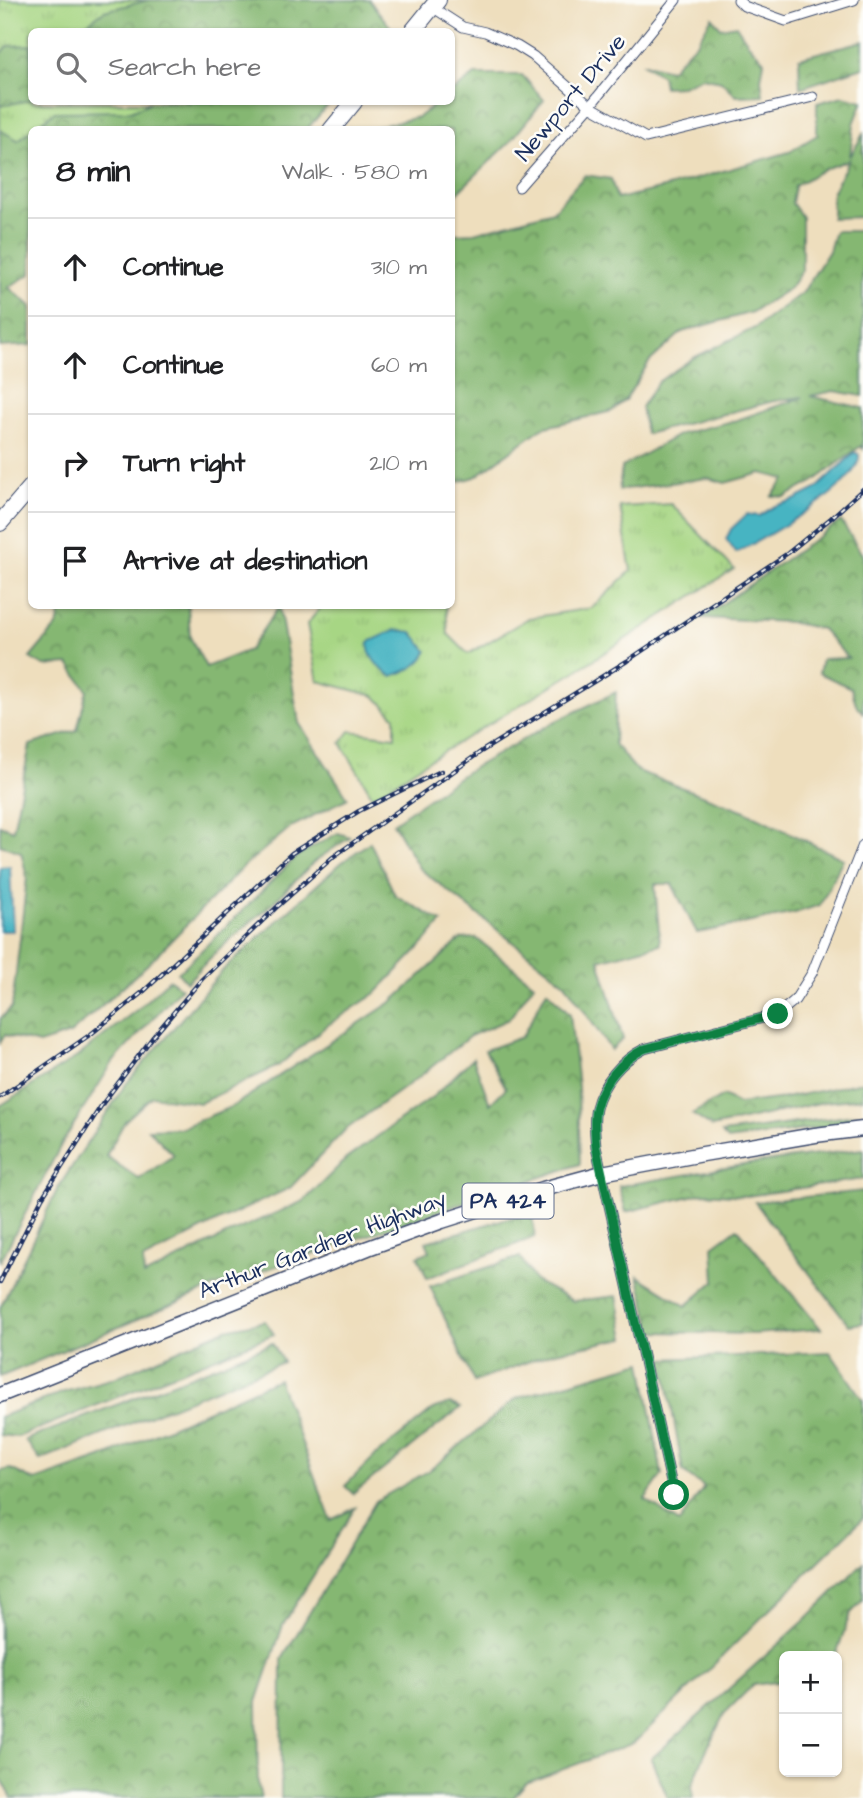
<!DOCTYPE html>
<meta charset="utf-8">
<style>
:root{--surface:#fff;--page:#f2f2f2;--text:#202124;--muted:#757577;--line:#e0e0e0}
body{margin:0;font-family:"Architects Daughter",sans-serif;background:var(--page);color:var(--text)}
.controls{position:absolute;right:21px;bottom:21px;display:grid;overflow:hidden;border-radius:10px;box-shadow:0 2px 5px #0004}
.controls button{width:63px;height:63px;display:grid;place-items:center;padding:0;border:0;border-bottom:2px solid var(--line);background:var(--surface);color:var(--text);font:35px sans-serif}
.stop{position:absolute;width:21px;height:21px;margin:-16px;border:5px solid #0b8043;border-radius:50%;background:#fff}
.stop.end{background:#0b8043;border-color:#fff;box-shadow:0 2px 7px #0008}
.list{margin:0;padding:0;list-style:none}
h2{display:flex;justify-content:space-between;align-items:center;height:91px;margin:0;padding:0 28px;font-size:30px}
h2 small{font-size:23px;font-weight:400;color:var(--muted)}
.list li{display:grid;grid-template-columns:46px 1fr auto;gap:21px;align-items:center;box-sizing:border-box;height:98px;padding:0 28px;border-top:2px solid var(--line)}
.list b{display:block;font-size:26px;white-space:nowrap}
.list em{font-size:23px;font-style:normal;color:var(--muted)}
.icon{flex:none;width:38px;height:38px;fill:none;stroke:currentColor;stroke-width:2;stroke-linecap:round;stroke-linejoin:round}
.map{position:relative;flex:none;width:863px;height:1798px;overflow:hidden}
.search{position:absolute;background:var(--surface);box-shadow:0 2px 5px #0004;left:28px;top:28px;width:427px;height:77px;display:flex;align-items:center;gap:18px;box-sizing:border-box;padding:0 24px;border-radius:10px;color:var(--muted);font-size:26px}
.panel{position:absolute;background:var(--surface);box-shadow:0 2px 5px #0004;left:28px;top:126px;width:427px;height:483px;border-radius:10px}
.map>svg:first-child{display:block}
</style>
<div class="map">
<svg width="863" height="1798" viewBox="0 0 863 1798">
<defs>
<pattern id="grass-tufts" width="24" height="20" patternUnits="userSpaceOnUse" patternTransform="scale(1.75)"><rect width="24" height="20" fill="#a7d684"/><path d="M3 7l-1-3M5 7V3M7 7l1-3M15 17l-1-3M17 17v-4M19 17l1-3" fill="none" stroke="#8fb874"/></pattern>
<pattern id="forest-crowns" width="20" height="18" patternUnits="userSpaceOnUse" patternTransform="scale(1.75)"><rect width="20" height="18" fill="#85b772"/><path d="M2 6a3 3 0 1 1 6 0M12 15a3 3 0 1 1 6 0" fill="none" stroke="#6c9561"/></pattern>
</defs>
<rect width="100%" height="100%" fill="#fdfcf7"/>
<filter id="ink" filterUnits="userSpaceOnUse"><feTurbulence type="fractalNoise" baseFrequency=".0143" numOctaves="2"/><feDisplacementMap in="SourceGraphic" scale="14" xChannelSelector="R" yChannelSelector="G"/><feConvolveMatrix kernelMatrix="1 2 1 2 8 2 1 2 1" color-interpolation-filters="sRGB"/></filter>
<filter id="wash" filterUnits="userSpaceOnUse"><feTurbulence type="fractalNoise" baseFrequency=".00686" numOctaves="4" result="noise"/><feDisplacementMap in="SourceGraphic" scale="28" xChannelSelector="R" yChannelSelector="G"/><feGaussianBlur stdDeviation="1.57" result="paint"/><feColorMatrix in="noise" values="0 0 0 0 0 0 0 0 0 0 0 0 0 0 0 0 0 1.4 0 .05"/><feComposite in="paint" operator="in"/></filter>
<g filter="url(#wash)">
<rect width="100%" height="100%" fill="#eedebd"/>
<path fill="url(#grass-tufts)" stroke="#618271" stroke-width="2" d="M 0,0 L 267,0 L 255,31 L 32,32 L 32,102 L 177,102 L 94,129 L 32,130 L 31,142 L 0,148 Z
M 671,504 L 734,569 L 576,671 L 423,764 L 373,797 L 341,743 L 350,731 L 395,737 L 395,717 L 375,696 L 318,681 L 307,624 L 322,606 L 446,606 L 448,634 L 468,654 L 529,618 L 592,608 L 631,571 L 620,507 Z"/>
<path fill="url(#forest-crowns)" stroke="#507368" stroke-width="2" d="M 149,0 L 369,0 L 392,29 L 390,32 L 129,32 L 124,28 L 109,31 L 87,32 L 82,27 L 104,11 Z
M 712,17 L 721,28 L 736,25 L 748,43 L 764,61 L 761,79 L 763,95 L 736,96 L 721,81 L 702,77 L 682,86 L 664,87 L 662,76 L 642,63 L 670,70 L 697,42 Z
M 863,41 L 863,67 L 800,88 L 799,58 Z
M 31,45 L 31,100 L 0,106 L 0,55 L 8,46 Z
M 475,75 L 522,75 L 544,100 L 510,142 L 452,198 L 452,130 L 373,129 L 376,127 L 418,117 L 439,102 L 452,102 L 452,92 Z
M 843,96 L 863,101 L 854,124 L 850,157 L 863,134 L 863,217 L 832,218 L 832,193 L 849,160 L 824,169 L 795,186 L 792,203 L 802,217 L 802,270 L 790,288 L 752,312 L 682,332 L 649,362 L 626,399 L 612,411 L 542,428 L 475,477 L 452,484 L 452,234 L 474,233 L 553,211 L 585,175 L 611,179 L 617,199 L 664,188 L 789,152 L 817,135 L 817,103 Z
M 151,102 L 331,102 L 307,129 L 32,130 L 54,112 L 131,111 Z
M 0,130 L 18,140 L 32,130 L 31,274 L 8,287 L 31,306 L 31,345 L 0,347 Z
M 835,231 L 863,231 L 863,396 L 834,391 L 810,396 L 863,408 L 863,449 L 861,446 L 813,482 L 785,497 L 772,496 L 785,479 L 761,473 L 725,483 L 707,478 L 619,490 L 622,467 L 680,434 L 737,420 L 803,397 L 778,400 L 646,434 L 641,407 L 658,382 L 693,358 L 755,328 L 803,292 L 829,251 Z
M 841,521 L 863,556 L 863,712 L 857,707 L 851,688 L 819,673 L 822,659 L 848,658 L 822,629 L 789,622 L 702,618 Z
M 62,606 L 188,606 L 190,637 L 206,667 L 249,650 L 279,606 L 299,723 L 348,798 L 291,827 L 244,866 L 148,964 L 70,1034 L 39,1044 L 5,1035 L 0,1043 L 0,1019 L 12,1007 L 27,877 L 21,852 L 0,845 L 0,825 L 13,830 L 30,745 L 77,730 L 87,690 L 69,664 L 44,666 L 30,658 L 57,626 Z
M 616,692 L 614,744 L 637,771 L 745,811 L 843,859 L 820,905 L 795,913 L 697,933 L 672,884 L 655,884 L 660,944 L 599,960 L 623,1039 L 611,1050 L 565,983 L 419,868 L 393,823 L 466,772 L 556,721 Z
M 338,833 L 350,837 L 315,861 L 272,904 L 217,951 L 187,982 L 178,973 L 246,907 L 297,856 Z
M 370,842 L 395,895 L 442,922 L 426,941 L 376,993 L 325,1027 L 278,1066 L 200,1103 L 152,1096 L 125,1121 L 106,1156 L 139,1179 L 174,1155 L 148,1129 L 181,1128 L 233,1106 L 393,1001 L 461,939 L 476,938 L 534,984 L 509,1019 L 470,1036 L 419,1077 L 345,1130 L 290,1188 L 216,1222 L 143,1260 L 144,1276 L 232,1232 L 304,1201 L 346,1159 L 435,1095 L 473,1058 L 490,1104 L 506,1088 L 485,1050 L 522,1037 L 547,990 L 570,1014 L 578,1087 L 580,1164 L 214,1287 L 0,1377 L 0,1308 L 58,1188 L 125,1085 L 223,970 L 341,863 Z
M 169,979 L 181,988 L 113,1062 L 61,1145 L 0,1262 L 0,1106 L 77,1057 L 139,1008 Z
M 863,1082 L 863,1098 L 824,1102 L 712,1127 L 692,1114 L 723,1096 L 738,1104 L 785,1098 Z
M 863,1114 L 863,1122 L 727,1140 L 722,1133 Z
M 863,1149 L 863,1179 L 747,1196 L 703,1193 L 626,1212 L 619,1186 L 749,1164 Z
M 863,1191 L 863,1323 L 849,1325 L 755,1202 Z
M 532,1214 L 535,1237 L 427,1278 L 418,1256 L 430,1251 L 426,1242 L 505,1219 Z
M 737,1228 L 821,1329 L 754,1334 L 653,1332 L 638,1276 L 686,1306 L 715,1281 L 713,1246 Z
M 520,1257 L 535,1281 L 573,1301 L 617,1296 L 625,1338 L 551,1353 L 474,1382 L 430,1286 Z
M 265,1321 L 274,1334 L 18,1437 L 0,1435 L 0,1417 L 64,1392 L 114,1378 L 226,1329 Z
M 272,1343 L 283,1362 L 40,1460 L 25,1440 L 199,1373 Z
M 830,1352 L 863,1400 L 863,1518 L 634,1743 L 526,1783 L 513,1798 L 281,1798 L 282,1659 L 376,1501 L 430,1470 L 517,1398 L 642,1362 L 662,1475 L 645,1499 L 679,1523 L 704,1487 L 683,1472 L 663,1359 Z
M 278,1379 L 331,1520 L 355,1508 L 283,1625 L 257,1702 L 258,1785 L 261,1798 L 12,1798 L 0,1776 L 0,1471 L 11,1469 L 35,1481 L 101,1458 Z
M 450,1403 L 460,1408 L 353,1494 L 345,1486 L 375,1456 L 435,1408 Z
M 863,1563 L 863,1600 L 850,1614 L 837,1652 L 828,1656 L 784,1656 L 784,1681 L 753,1685 L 724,1714 L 705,1753 L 692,1786 L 693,1798 L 668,1798 L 651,1759 L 804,1621 Z"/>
<path fill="#47b4c2" stroke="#317290" stroke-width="2" d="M 854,453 L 857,453 L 859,455 C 861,486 762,539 736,553 L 726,539 L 731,529 L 747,514 L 759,516 L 775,506 L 794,500 L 816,489 Z
M 395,630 L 412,632 L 427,651 C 423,665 405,672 392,676 C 380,670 366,655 369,642 Z
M 10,866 L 13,931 L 0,931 L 0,867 Z"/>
</g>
<g filter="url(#ink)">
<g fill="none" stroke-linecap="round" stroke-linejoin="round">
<g stroke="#3b496c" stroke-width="11">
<path id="street" d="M 738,0 L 744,6 L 786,21 L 854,0
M 432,7 L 463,27 L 485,32 L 517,46 L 533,56 L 590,106 L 646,138 L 813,97
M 519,187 L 590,106 L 676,0
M 674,1495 L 596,1147 C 595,1134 593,1121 596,1108 C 602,1083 622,1060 644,1049 L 778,1014 L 795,1000 L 812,973 L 863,845"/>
</g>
<g stroke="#3b496c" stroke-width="17">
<path id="primary" d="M 0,1395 L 368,1248 L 442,1221 L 543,1189 L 602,1173 L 703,1154 L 815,1135 L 863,1129"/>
</g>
<g stroke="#3b496c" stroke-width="18">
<path id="highway" d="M 412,32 L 438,0
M 331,130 L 354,102
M 0,523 L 32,486"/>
</g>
<use href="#street" stroke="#fff" stroke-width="9"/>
<use href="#primary" stroke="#fff" stroke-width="14"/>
<use href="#highway" stroke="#fff" stroke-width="16"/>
<g stroke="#1b2f5e" stroke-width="4.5">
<path id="rail" d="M 0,1097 L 91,1034 L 144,991 L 292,853 L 359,811 L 441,771
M 0,1282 L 42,1198 L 103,1103 L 152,1038 L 202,979 L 278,906 L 333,857 L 482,751 L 627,661 L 788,553 L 831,518 L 863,489"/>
</g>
<use href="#rail" stroke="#fdfcf7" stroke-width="2" stroke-dasharray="5" stroke-linecap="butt"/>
</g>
</g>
<g fill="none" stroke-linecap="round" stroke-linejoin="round" filter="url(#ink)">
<path stroke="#0b8043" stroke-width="9" d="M 674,1495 L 596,1147 C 595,1134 593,1121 596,1108 C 602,1083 622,1060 644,1049 L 778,1014"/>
</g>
<g text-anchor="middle" stroke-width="5" stroke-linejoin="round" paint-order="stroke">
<rect fill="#fdfcf7" stroke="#5f6c8c" stroke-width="2" x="462.5" y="1183.5" width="91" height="35" rx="5"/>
<g font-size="21" font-weight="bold" fill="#1b2f5e">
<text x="508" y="1208">PA 424</text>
</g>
<g font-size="23" fill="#1b2f5e" stroke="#fdfcf7">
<text transform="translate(570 97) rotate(-50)" y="8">Newport Drive</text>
<text transform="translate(322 1244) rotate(-21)" y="8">Arthur Gardner Highway</text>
</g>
</g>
</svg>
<div class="controls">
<button>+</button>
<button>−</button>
</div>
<div class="stop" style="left:674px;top:1495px"></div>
<div class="stop end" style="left:778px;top:1014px"></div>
<div class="search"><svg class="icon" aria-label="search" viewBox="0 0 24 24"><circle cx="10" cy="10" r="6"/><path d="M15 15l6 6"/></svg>Search here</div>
<section class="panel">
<h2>8 min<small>Walk · 580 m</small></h2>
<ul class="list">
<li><svg class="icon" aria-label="ahead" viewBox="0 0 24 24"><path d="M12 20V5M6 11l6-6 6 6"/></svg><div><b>Continue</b></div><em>310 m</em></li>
<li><svg class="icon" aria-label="ahead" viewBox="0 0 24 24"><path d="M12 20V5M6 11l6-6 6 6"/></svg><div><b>Continue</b></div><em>60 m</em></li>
<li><svg class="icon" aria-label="right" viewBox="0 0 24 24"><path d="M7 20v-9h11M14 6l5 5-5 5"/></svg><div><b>Turn right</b></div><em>210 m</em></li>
<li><svg class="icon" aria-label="arrive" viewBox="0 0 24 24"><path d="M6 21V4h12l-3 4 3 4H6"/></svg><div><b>Arrive at destination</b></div></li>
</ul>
</section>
</div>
